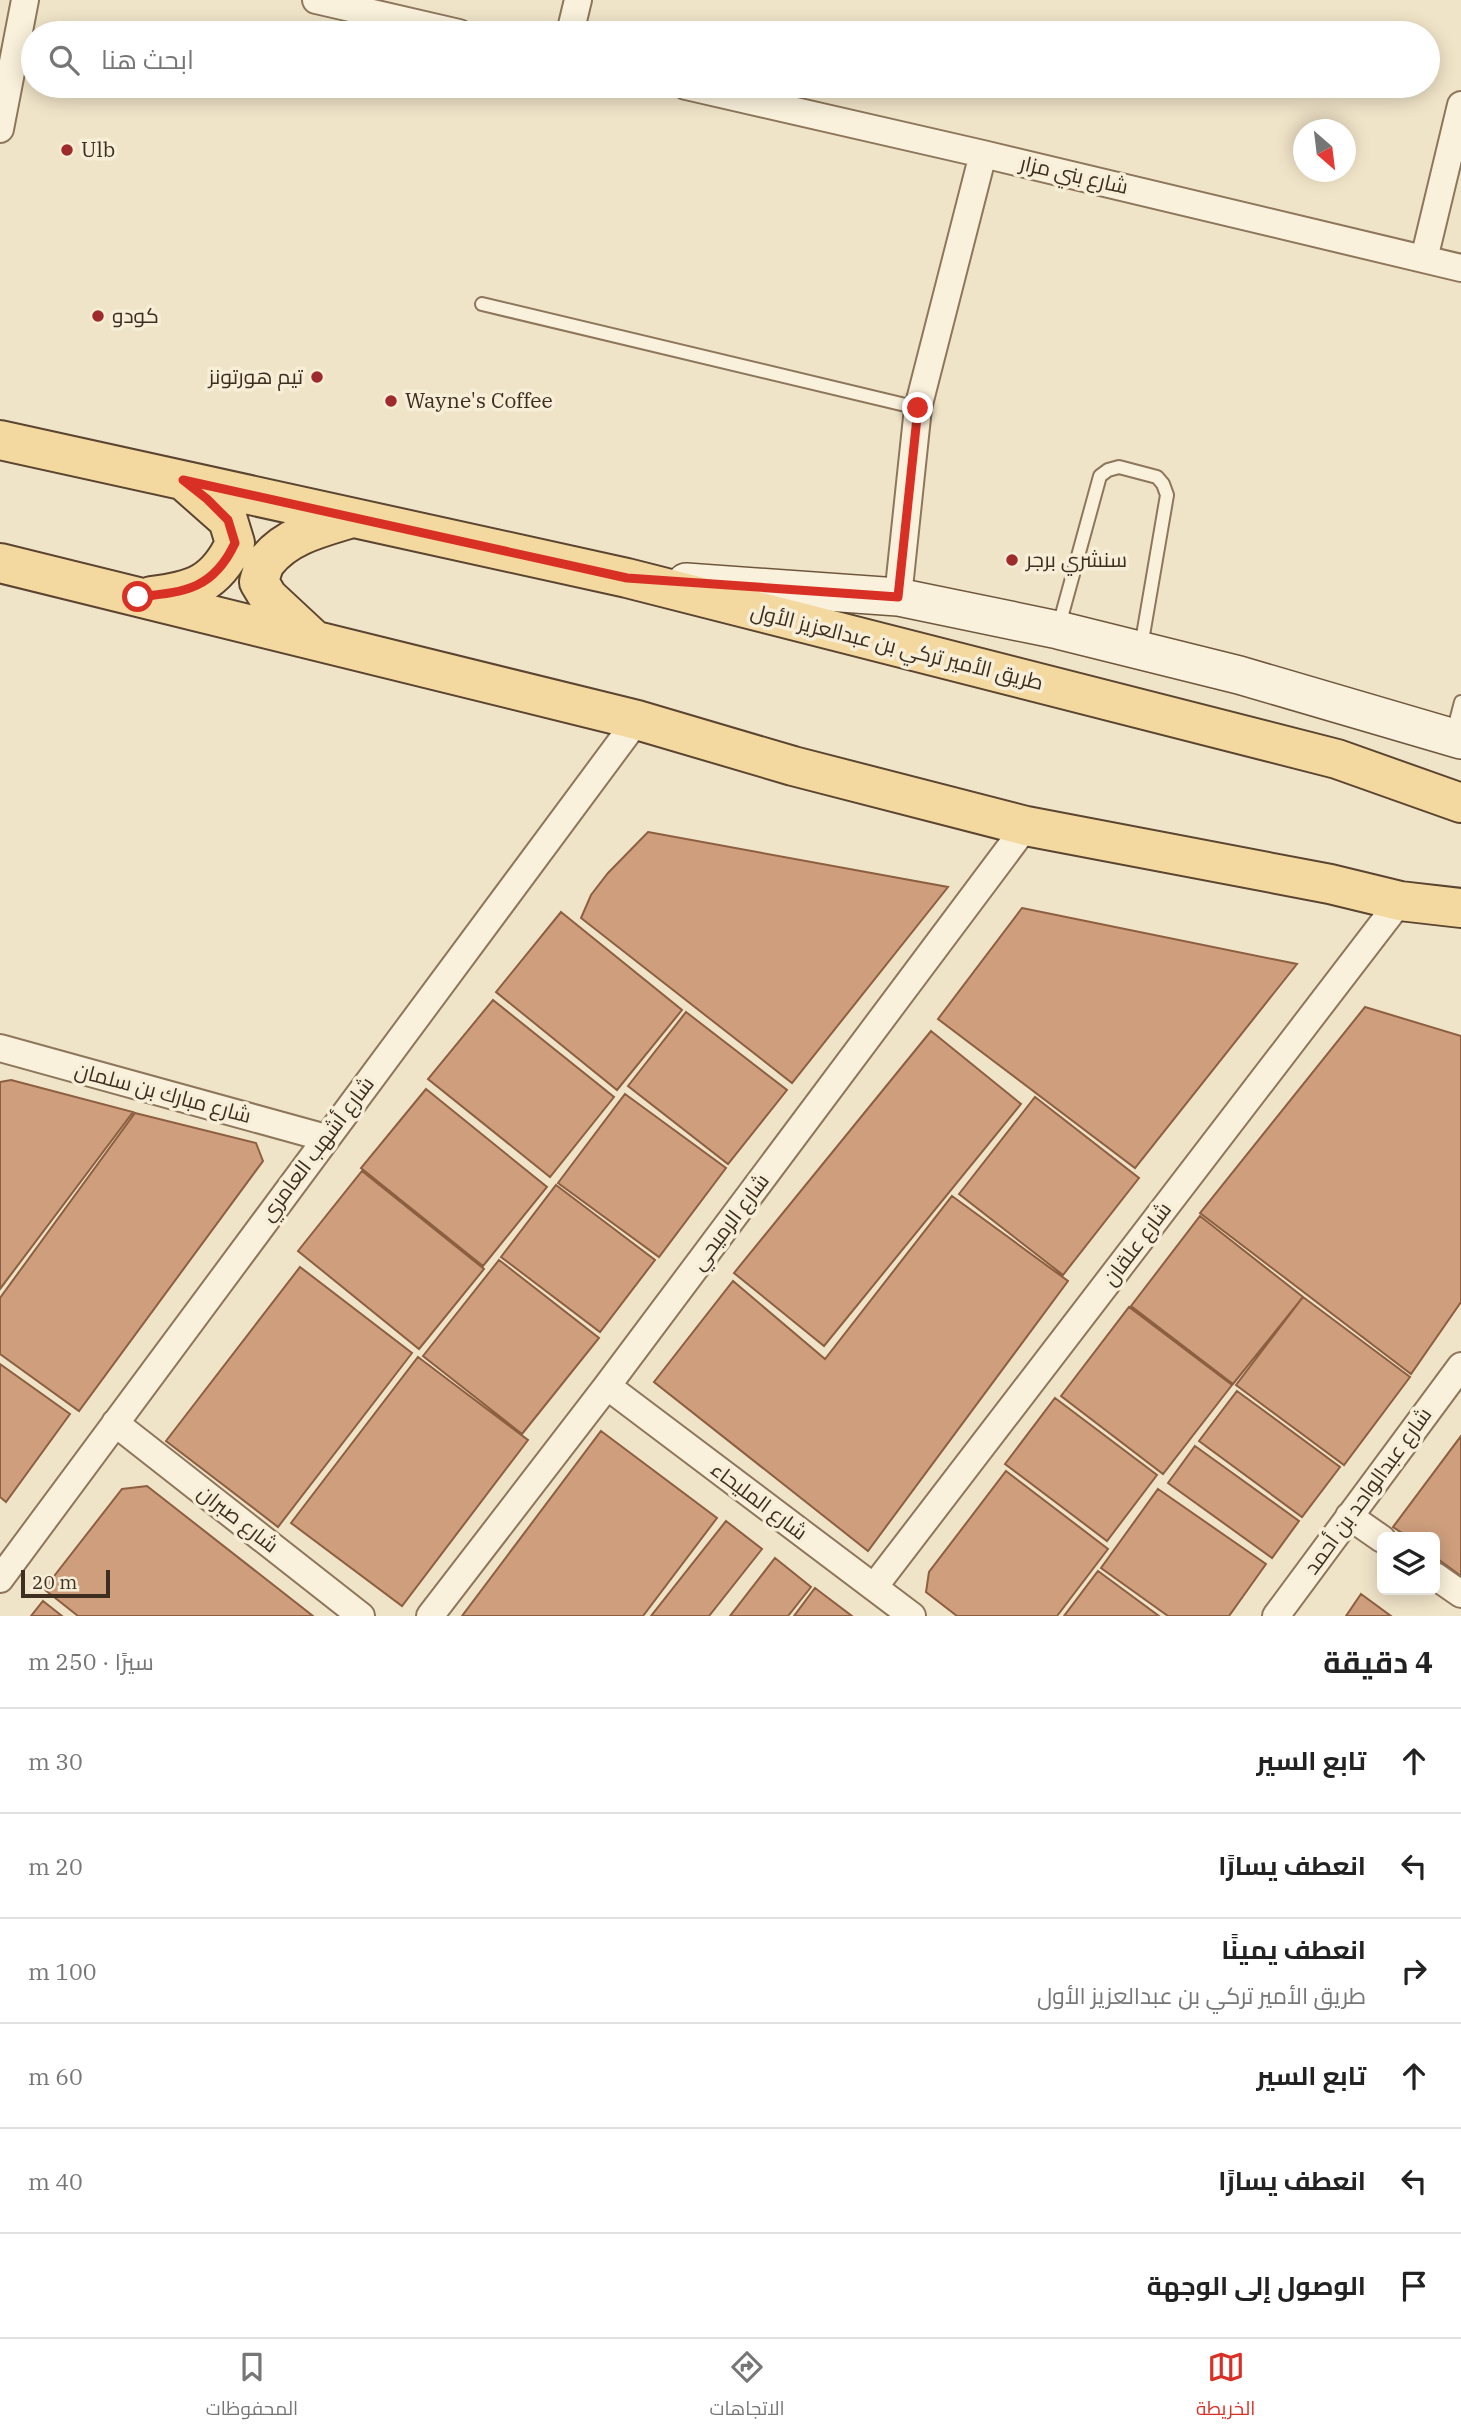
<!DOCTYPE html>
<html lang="ar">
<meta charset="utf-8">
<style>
:root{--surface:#fff;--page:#f2f2f2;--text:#222;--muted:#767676;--line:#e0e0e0;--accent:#d93025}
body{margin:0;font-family:"IBM Plex Serif",Cairo,serif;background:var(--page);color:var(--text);direction:rtl}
.controls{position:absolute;right:21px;bottom:21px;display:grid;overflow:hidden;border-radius:10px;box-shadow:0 4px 18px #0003}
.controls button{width:63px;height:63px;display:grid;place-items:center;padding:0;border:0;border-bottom:2px solid var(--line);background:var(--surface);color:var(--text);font:35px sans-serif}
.compass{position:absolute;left:1293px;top:119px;width:63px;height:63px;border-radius:50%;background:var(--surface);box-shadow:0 4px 18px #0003;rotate:152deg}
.scale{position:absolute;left:21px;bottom:18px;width:89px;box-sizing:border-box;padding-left:7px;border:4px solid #3d2e20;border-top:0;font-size:19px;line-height:24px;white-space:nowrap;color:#3d2e20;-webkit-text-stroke:5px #f7eed8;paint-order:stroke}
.stop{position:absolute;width:21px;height:21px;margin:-16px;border:5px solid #d93025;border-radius:50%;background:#fff}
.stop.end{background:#d93025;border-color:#fff;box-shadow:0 2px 7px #0008}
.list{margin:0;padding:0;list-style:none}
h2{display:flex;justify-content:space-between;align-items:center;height:91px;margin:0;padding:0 28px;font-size:30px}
h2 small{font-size:23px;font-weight:400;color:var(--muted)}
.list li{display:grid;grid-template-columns:46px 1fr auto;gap:21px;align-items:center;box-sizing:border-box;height:105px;padding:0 28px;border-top:2px solid var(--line)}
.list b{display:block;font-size:26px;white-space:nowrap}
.list p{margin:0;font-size:23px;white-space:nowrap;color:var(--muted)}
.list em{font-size:23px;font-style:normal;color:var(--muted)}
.icon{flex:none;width:38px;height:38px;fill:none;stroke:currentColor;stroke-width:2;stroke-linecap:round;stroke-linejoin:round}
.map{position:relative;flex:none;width:1461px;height:1616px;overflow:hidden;direction:ltr}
.search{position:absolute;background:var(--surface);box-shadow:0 4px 18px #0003;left:21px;right:21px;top:21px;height:77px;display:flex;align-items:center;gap:18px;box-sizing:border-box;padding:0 24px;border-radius:38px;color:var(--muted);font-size:26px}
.sheet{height:721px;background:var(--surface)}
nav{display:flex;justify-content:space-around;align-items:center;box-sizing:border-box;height:98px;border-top:2px solid var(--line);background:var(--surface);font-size:19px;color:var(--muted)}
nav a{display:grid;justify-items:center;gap:4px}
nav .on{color:var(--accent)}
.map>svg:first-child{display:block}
</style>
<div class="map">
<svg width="1461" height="1616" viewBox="0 0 1461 1616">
<rect width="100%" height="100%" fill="#f0e4c8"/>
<path fill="#cf9f7d" stroke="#8d5f41" stroke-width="2" d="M 648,832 L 948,887 L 792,1083 L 581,918 L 591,895 L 608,873 Z
M 1022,908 L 1297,964 L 1135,1168 L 938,1019 Z
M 561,912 L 682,1010 L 617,1090 L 496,992 Z
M 493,1000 L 614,1097 L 550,1177 L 428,1079 Z
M 1365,1007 L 1461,1036 L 1461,1302 L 1411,1374 L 1200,1213 Z
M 686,1012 L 787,1090 L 728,1164 L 628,1086 Z
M 931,1031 L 1021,1104 L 824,1346 L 734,1273 Z
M 11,1080 L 133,1112 L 0,1289 L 0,1082 Z
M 426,1089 L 547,1187 L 483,1266 L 361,1168 Z
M 625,1094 L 726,1168 L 659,1257 L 558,1183 Z
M 1035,1097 L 1139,1178 L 1063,1275 L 959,1194 Z
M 135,1113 L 256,1143 L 263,1161 L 79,1411 L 0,1354 L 0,1298 Z
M 362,1171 L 484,1269 L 419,1349 L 298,1251 Z
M 556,1185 L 655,1260 L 600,1332 L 501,1257 Z
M 952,1196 L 1068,1281 L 868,1551 L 654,1382 L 733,1281 L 825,1359 Z
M 1200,1216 L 1303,1297 L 1233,1384 L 1131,1306 Z
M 499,1260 L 599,1338 L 522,1434 L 423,1356 Z
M 300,1267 L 412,1353 L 278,1527 L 166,1441 Z
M 1303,1297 L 1410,1377 L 1344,1465 L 1236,1385 Z
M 1129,1307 L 1232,1385 L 1163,1474 L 1061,1396 Z
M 418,1357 L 528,1440 L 402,1606 L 291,1523 Z
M 0,1364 L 70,1414 L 6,1502 L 0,1497 Z
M 1237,1391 L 1340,1467 L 1302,1517 L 1199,1441 Z
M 1055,1398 L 1157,1475 L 1107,1541 L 1005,1464 Z
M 601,1431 L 717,1518 L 643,1616 L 462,1616 Z
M 1461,1436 L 1461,1576 L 1435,1557 L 1435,1537 L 1408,1537 L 1393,1527 Z
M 1195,1446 L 1299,1521 L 1272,1558 L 1168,1483 Z
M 1006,1471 L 1108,1549 L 1057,1616 L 957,1616 L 926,1592 L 929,1572 Z
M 147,1486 L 313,1616 L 78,1616 L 44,1589 L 122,1489 Z
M 1158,1489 L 1266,1564 L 1229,1616 L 1168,1616 L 1101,1568 Z
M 726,1521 L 762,1549 L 709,1616 L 651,1616 Z
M 775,1558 L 811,1587 L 788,1616 L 730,1616 Z
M 1098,1571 L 1159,1616 L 1064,1616 Z
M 815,1588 L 852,1616 L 794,1616 Z
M 1361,1594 L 1391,1616 L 1346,1616 Z
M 43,1601 L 62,1616 L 31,1616 Z"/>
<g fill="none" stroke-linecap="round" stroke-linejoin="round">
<g stroke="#8d765c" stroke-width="16">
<path id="lane" d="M 482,304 L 918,408
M 1058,629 L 1100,476 L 1108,470 L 1119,467 L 1157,477 L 1163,484 L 1167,495 L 1141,647
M 1452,736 L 1461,702"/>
</g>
<g stroke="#8d765c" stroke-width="30">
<path id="street" d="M 316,0 L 459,33
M 570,33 L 578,0
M 686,86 L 983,154 L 1461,268
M 0,129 L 25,0
M 1424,259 L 1461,105
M 898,597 L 918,408 L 983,154
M 0,1048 L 326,1138
M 607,1386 L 912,1616
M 115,1423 L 361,1616
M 1349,1516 L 1382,1539
M 1435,1576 L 1461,1594
M 0,1579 L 637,720
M 874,1587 L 1400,901
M 430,1616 L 607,1386 L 1026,826
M 1276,1616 L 1461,1366"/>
</g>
<g stroke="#6f573f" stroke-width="40">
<path id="secondary" d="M 686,582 L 898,597 L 1058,630 L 1239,675 L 1461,740"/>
</g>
<g stroke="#5b4430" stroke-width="42">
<path id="primary" d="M 0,440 L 627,578 L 1337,759 L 1461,803
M 0,563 L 637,720 L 793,766 L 1026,826 L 1330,884 L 1400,901 L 1461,908
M 151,596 C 193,591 216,584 235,543 L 228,520 L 185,482
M 312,638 L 268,597 L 259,582 C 261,575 263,566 267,561 C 287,535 323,527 352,518"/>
</g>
<use href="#lane" stroke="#faf1dc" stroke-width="12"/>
<use href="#street" stroke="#faf1dc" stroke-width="26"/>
<use href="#secondary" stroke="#faf1dc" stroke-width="37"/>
<use href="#primary" stroke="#f3d9a0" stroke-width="38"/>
</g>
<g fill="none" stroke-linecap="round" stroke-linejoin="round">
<path stroke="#d93025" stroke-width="9" d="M 138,597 C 184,592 213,590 235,543 L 228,520 L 207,499 L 183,480 L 627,578 L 898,597 L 918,408"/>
</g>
<g fill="#9e2a2b" stroke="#f7eed8" stroke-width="2.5">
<circle cx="67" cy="150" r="7"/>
<circle cx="98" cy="316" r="7"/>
<circle cx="317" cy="377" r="7"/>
<circle cx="391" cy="401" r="7"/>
<circle cx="1012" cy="560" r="7"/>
</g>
<g text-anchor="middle" stroke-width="7" stroke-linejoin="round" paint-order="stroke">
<g font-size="21" fill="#3d2e20" stroke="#f7eed8" text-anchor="start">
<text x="81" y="157">Ulb</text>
<text x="112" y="323">كودو</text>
<text x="303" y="384" text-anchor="end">تيم هورتونز</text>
<text x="405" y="408">Wayne's Coffee</text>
<text x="1026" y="567">سنشري برجر</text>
</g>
<g font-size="21" fill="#3d2e20" stroke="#f7eed8">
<text transform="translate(1074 175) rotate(13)" y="7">شارع بني مزار</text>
<text transform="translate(897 647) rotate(14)" y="7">طريق الأمير تركي بن عبدالعزيز الأول</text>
<text transform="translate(163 1093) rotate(15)" y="7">شارع مبارك بن سلمان</text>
<text transform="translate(317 1149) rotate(-53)" y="7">شارع أشهب العامري</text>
<text transform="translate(730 1222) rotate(-53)" y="7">شارع الرميحي</text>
<text transform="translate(1137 1244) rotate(-53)" y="7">شارع علقان</text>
<text transform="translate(1368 1491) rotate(-54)" y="7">شارع عبدالواحد بن أحمد</text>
<text transform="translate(759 1501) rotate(37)" y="7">شارع المليحاء</text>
<text transform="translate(238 1519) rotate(38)" y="7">شارع صبران</text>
</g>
</g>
</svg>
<div class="controls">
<button><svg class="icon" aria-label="layers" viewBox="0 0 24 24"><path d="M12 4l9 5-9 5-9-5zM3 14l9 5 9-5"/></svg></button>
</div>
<svg class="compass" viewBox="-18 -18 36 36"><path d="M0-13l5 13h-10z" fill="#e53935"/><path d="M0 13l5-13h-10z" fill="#767676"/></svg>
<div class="scale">20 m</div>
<div class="stop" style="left:138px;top:597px"></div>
<div class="stop end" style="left:918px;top:408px"></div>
<div class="search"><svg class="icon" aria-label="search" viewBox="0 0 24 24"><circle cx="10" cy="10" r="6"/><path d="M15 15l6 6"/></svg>ابحث هنا</div>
</div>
<section class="sheet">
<h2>4 دقيقة<small>سيرًا · 250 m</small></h2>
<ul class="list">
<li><svg class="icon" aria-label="ahead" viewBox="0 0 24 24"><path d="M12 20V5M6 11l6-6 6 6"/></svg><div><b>تابع السير</b></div><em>30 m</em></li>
<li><svg class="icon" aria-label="left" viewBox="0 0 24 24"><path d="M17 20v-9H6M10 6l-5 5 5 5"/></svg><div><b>انعطف يسارًا</b></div><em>20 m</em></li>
<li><svg class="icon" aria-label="right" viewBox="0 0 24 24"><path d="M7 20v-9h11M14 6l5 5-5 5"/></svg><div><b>انعطف يمينًا</b><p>طريق الأمير تركي بن عبدالعزيز الأول</p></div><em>100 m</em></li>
<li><svg class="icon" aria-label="ahead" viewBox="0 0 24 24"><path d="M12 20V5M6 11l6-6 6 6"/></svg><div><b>تابع السير</b></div><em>60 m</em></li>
<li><svg class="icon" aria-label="left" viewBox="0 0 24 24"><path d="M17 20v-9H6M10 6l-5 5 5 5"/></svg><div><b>انعطف يسارًا</b></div><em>40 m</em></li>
<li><svg class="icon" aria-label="arrive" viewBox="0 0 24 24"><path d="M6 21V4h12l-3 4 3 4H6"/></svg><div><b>الوصول إلى الوجهة</b></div></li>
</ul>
</section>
<nav>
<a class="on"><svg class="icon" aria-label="map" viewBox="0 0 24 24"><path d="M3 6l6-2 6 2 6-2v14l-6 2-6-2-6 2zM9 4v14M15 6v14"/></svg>الخريطة</a>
<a><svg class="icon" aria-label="directions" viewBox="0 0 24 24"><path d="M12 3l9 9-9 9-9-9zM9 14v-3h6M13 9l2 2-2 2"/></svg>الاتجاهات</a>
<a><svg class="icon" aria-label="saved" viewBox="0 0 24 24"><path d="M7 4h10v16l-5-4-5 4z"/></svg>المحفوظات</a>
</nav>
